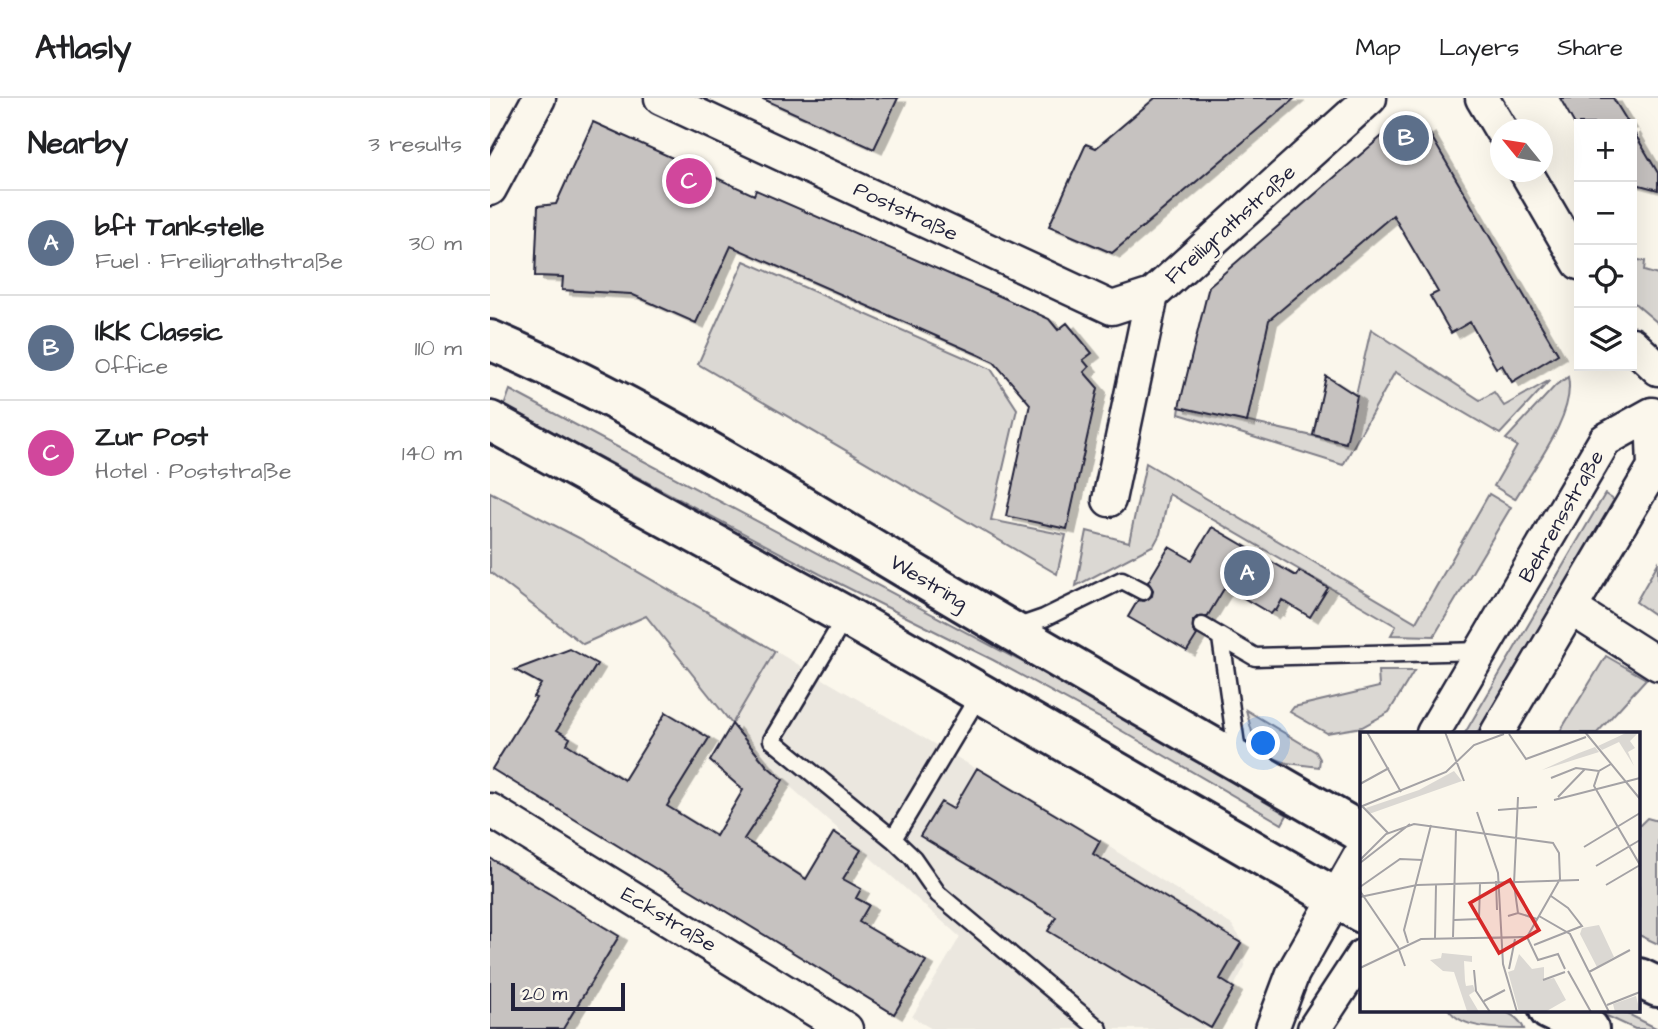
<!DOCTYPE html>
<meta charset="utf-8">
<style>
:root{--surface:#fff;--page:#f2f2f2;--text:#202124;--muted:#757577;--line:#e0e0e0;--accent:#22223b}
body{margin:0;font-family:"Architects Daughter",sans-serif;background:var(--page);color:var(--text)}
.controls{position:absolute;right:21px;top:21px;display:grid;overflow:hidden;border-radius:0px;box-shadow:0 7px 28px #0002}
.controls button{width:63px;height:63px;display:grid;place-items:center;padding:0;border:0;border-bottom:2px solid var(--line);background:var(--surface);color:var(--text);font:35px sans-serif}
.compass{position:absolute;left:1000px;top:21px;width:63px;height:63px;border-radius:50%;background:var(--surface);box-shadow:0 7px 28px #0002;rotate:300deg}
.scale{position:absolute;left:21px;bottom:18px;width:114px;box-sizing:border-box;padding-left:7px;border:4px solid #22223b;border-top:0;font-size:19px;line-height:24px;white-space:nowrap;color:#22223b;-webkit-text-stroke:5px #fbf7ec;paint-order:stroke}
.you{position:absolute;left:774px;top:646px;width:24px;height:24px;margin:-18px;border:5px solid #fff;border-radius:50%;background:#1a73e8;box-shadow:0 0 0 10px #1a73e833}
.badge{display:grid;place-items:center;width:46px;height:46px;border-radius:50%;background:var(--accent);color:#fff;font-size:23px;font-weight:700}
.pin{position:absolute;translate:-50% -50%;border:4px solid #fff;box-shadow:0 2px 7px #0006}
.list{margin:0;padding:0;list-style:none}
h2{display:flex;justify-content:space-between;align-items:center;height:91px;margin:0;padding:0 28px;font-size:30px}
h2 small{font-size:23px;font-weight:400;color:var(--muted)}
.list li{display:grid;grid-template-columns:46px 1fr auto;gap:21px;align-items:center;box-sizing:border-box;height:105px;padding:0 28px;border-top:2px solid var(--line)}
.list b{display:block;font-size:26px;white-space:nowrap}
.list p{margin:0;font-size:23px;white-space:nowrap;color:var(--muted)}
.list em{font-size:23px;font-style:normal;color:var(--muted)}
.icon{flex:none;width:38px;height:38px;fill:none;stroke:currentColor;stroke-width:2;stroke-linecap:round;stroke-linejoin:round}
.map{position:relative;flex:none;width:1168px;height:931px;overflow:hidden}
header{display:flex;align-items:center;gap:42px;box-sizing:border-box;height:98px;padding:0 35px;background:var(--surface);border-bottom:2px solid var(--line)}
header strong{font-size:33px}
nav{display:flex;gap:38px;margin-inline-start:auto;font-size:24px}
main{display:flex}
aside{flex:1;background:var(--surface)}
.map>svg:first-child{display:block}
</style>
<header>
<strong>Atlasly</strong>
<nav><a>Map</a><a>Layers</a><a>Share</a></nav>
</header>
<main>
<aside>
<h2>Nearby<small>3 results</small></h2>
<ul class="list">
<li><span class="badge" style="background:#5c6f8a">A</span><div><b>bft Tankstelle</b><p>Fuel · Freiligrathstraße</p></div><em>30 m</em></li>
<li><span class="badge" style="background:#5c6f8a">B</span><div><b>IKK Classic</b><p>Office</p></div><em>110 m</em></li>
<li><span class="badge" style="background:#d1479c">C</span><div><b>Zur Post</b><p>Hotel · Poststraße</p></div><em>140 m</em></li>
</ul>
</aside>
<div class="map">
<svg width="1168" height="931" viewBox="0 0 1168 931">
<defs>
<filter id="shadow"><feDropShadow dx="8" dy="4.5" stdDeviation="0" flood-color="#0004"/></filter>
</defs>
<rect width="100%" height="100%" fill="#fbf7ec"/>
<filter id="ink" filterUnits="userSpaceOnUse"><feTurbulence type="fractalNoise" baseFrequency=".0143" numOctaves="2"/><feDisplacementMap in="SourceGraphic" scale="14" xChannelSelector="R" yChannelSelector="G"/><feConvolveMatrix kernelMatrix="1 2 1 2 8 2 1 2 1" color-interpolation-filters="sRGB"/></filter>
<g filter="url(#ink)">
<path fill="#ebe7df" d="M 285,553 L 610,743 L 742,827 L 753,844 L 755,868 L 721,931 L 442,931 L 422,919 L 470,839 L 277,668 L 242,626 Z"/>
<path fill="#dbd8d3" stroke="#7e7d87" stroke-width="2" d="M 1142,161 L 1155,163 L 1154,173 L 1168,177 L 1168,225 L 1142,203 Z
M 254,163 L 501,271 L 527,311 L 501,422 L 576,437 L 567,476 L 208,266 Z
M 881,231 L 990,302 L 1004,294 L 1014,308 L 1060,282 L 1010,336 L 905,274 L 853,367 L 689,316 L 690,309 L 855,345 Z
M 1078,279 C 1086,316 1044,369 1025,401 L 1004,388 L 1027,348 L 1016,341 L 1066,287 Z
M 20,292 L 615,608 L 797,717 L 792,726 L 608,619 L 503,562 L 330,476 L 14,308 Z
M 656,365 L 926,524 L 999,396 L 1021,409 L 944,538 L 901,537 L 906,528 L 679,396 L 670,436 L 664,447 L 586,488 L 597,433 L 639,444 Z
M 0,394 L 89,440 L 285,553 L 242,626 L 156,518 L 93,546 L 0,474 Z
M 1115,396 L 1124,402 L 987,635 L 975,635 Z
M 1168,465 L 1168,519 L 1146,504 Z
M 1116,558 L 1156,581 L 1107,635 L 1069,635 Z
M 888,573 L 924,573 L 899,614 L 872,629 L 837,635 L 800,614 L 804,609 L 889,589 Z
M 756,612 L 826,654 L 830,661 L 829,669 L 797,665 L 772,656 L 762,634 Z
M 1157,720 L 1168,723 L 1168,846 L 1149,837 L 1149,728 Z
M 959,912 C 983,912 1023,904 1034,931 C 1009,931 972,931 959,912 Z
M 1104,912 L 1130,912 L 1168,931 L 1145,931 Z"/>
<path fill="#c6c2c0" stroke="#22223b" stroke-width="2" filter="url(#shadow)" d="M 271,0 L 408,0 L 384,51 Z
M 665,0 L 805,0 L 622,155 L 559,128 L 596,46 L 606,50 Z
M 1070,0 L 1123,0 L 1139,26 L 1089,26 L 1089,34 Z
M 103,24 L 264,97 L 266,92 L 514,200 L 559,221 L 568,232 L 577,225 L 602,255 L 593,262 L 599,269 L 594,274 L 608,290 L 577,431 L 516,418 L 540,306 L 504,264 L 489,257 L 241,148 L 206,225 L 141,196 L 72,192 L 73,179 L 45,178 L 48,108 L 66,106 Z
M 906,26 L 918,42 L 937,31 L 1068,256 L 1022,284 L 1012,267 L 1006,270 L 980,224 L 961,235 L 940,198 L 948,194 L 903,117 L 779,222 L 757,324 L 689,309 L 719,188 Z
M 1142,31 L 1168,75 L 1168,92 L 1142,85 Z
M 836,278 L 867,298 L 856,345 L 823,337 Z
M 722,429 L 806,478 L 809,473 L 838,490 L 820,519 L 792,502 L 786,513 L 784,512 L 781,516 L 735,489 L 717,519 L 707,519 L 703,523 L 703,533 L 707,537 L 697,553 L 638,519 L 648,502 L 654,503 L 662,498 L 663,492 L 658,484 L 679,449 L 702,462 Z
M 80,551 L 107,566 L 67,632 L 80,640 L 77,646 L 134,682 L 176,614 L 219,640 L 177,708 L 226,738 L 253,692 L 220,663 L 242,626 L 277,668 L 293,682 L 254,741 L 316,781 L 344,734 L 371,752 L 353,781 L 371,791 L 366,800 L 379,807 L 369,824 L 436,863 L 404,916 L 2,671 L 46,600 L 43,599 L 51,586 L 25,572 Z
M 487,670 L 610,743 L 603,756 L 751,845 L 730,881 L 744,890 L 721,930 L 558,833 L 566,819 L 430,738 L 451,704 L 463,711 Z
M 0,760 L 129,838 L 73,931 L 0,931 Z"/>
<g fill="none" stroke-linecap="round" stroke-linejoin="round">
<g stroke="#22223b" stroke-width="21">
<path id="lane" d="M 356,518 L 282,642 L 403,741
M 712,528 L 765,559 L 992,553
M 525,530 L 554,520 L 632,482 L 653,493
M 731,540 L 748,661
M 491,594 L 403,741 L 423,760 L 448,796 L 609,931"/>
</g>
<g stroke="#22223b" stroke-width="37">
<path id="street" d="M 171,0 L 622,210 L 662,197
M 992,0 L 1011,32
M 1036,74 L 1089,165
M 0,91 L 49,0
M 1142,246 L 1168,271
M 619,402 L 662,197 L 880,0
M 1082,511 L 1168,566
M 943,635 L 1115,342 L 1162,316
M 1007,635 L 1164,369 L 1162,316
M 0,712 L 356,931
M 782,931 L 803,875 L 872,754
M 824,931 L 872,858"/>
</g>
<g stroke="#22223b" stroke-width="44">
<path id="secondary" d="M 0,242 C 151,307 291,396 432,480 C 578,567 725,650 872,735
M 0,323 L 356,518 L 872,815
M 1149,880 L 1168,889
M 1059,912 L 1099,931"/>
</g>
<use href="#lane" stroke="#fbf7ec" stroke-width="16"/>
<use href="#street" stroke="#fbf7ec" stroke-width="32"/>
<use href="#secondary" stroke="#fbf7ec" stroke-width="38"/>
</g>
</g>
<g text-anchor="middle" stroke-width="6" stroke-linejoin="round" paint-order="stroke">
<g font-size="21" fill="#22223b" stroke="#fbf7ec">
<text transform="translate(416 113) rotate(25)" y="7">Poststraße</text>
<text transform="translate(740 126) rotate(-42)" y="7">Freiligrathstraße</text>
<text transform="translate(1071 418) rotate(-60)" y="7">Behrensstraße</text>
<text transform="translate(439 484) rotate(31)" y="7">Westring</text>
<text transform="translate(179 821) rotate(31)" y="7">Eckstraße</text>
</g>
</g>
<g transform="translate(870 634)">
<rect width="280" height="280" fill="#fbf7ec"/>
<path d="M 268,0 L 279,0 L 270,9 L 275,16 L 268,20 L 274,34 L 259,10 L 242,18 L 238,14 ZM 235,15 L 239,20 L 182,38 L 219,21 ZM 94,39 L 102,49 L 9,82 L 6,76 L 59,58 ZM 239,193 L 254,225 L 237,235 L 220,202 L 222,196 ZM 82,221 L 112,224 L 112,230 L 104,229 L 105,249 L 106,254 L 113,253 L 115,259 L 109,263 L 119,280 L 107,279 L 94,240 L 83,239 L 70,228 L 81,226 ZM 159,222 L 172,237 L 184,235 L 184,248 L 194,246 L 206,268 L 185,280 L 159,280 L 148,240 L 154,238 ZM 276,264 L 280,280 L 255,280 L 253,272 Z" fill="#dbd8d3"/>
<path fill="none" stroke="#a4a2a5" stroke-width="2" d="M 7,0 L 41,60M 85,0 L 104,49M 225,0 L 280,67M 149,2 L 166,27 L 226,5M 191,46 L 216,36 L 239,39M 0,52 L 29,36M 158,65 L 154,152 L 158,181M 198,65 L 225,37M 194,68 L 280,46M 2,74 L 28,101M 0,75 L 86,40 L 114,13 L 144,2M 138,78 L 177,75M 117,80 L 138,141 L 143,232 L 157,280M 224,115 L 280,81M 0,128 L 26,102 L 54,92 L 193,111 L 199,121 L 200,147 L 167,205M 0,131 L 50,92M 236,134 L 280,108M 136,149 L 137,178M 246,153 L 280,133 L 234,54 L 239,39 L 251,32M 0,155 L 40,127 L 63,128M 0,159 L 38,215 L 45,234M 0,165 L 57,153 L 219,148M 148,184 L 158,181 L 177,187M 179,184 L 210,202 L 249,280M 94,188 L 119,187 L 120,152M 93,205 L 96,97M 167,205 L 178,228 L 198,222 L 205,237M 75,206 L 76,153M 130,206 L 167,205M 48,211 L 44,198 L 71,93M 174,213 L 222,194 L 208,176 L 191,164M 0,236 L 61,207 L 165,205M 149,237 L 155,207M 114,238 L 116,259 L 130,280M 208,239 L 231,280M 229,240 L 270,218M 183,248 L 205,240M 124,269 L 145,258M 247,273 L 280,260"/>
<path fill="#d62828" fill-opacity="0.15" stroke="#d62828" stroke-width="3.5" d="M 150,148 L 179,198 L 139,221 L 110,171 Z"/>
<rect width="280" height="280" fill="none" stroke="#22223b" stroke-width="3.5"/>
</g>
</svg>
<div class="controls">
<button>+</button>
<button>−</button>
<button><svg class="icon" aria-label="locate" viewBox="0 0 24 24"><circle cx="12" cy="12" r="6"/><path d="M12 2v4M12 18v4M2 12h4M18 12h4"/></svg></button>
<button><svg class="icon" aria-label="layers" viewBox="0 0 24 24"><path d="M12 4l9 5-9 5-9-5zM3 14l9 5 9-5"/></svg></button>
</div>
<svg class="compass" viewBox="-18 -18 36 36"><path d="M0-13l5 13h-10z" fill="#e53935"/><path d="M0 13l5-13h-10z" fill="#757577"/></svg>
<div class="scale">20 m</div>
<div class="you"></div>
<div class="pin badge" style="left:757px;top:475px;background:#5c6f8a">A</div>
<div class="pin badge" style="left:916px;top:40px;background:#5c6f8a">B</div>
<div class="pin badge" style="left:199px;top:83px;background:#d1479c">C</div>
</div>
</main>
